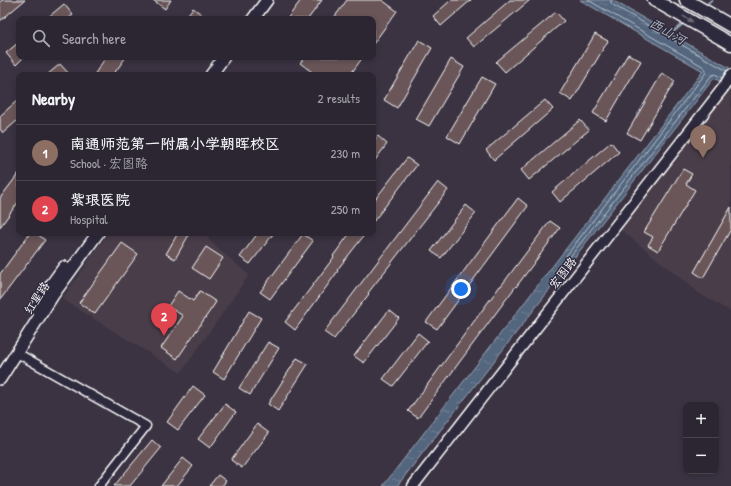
<!DOCTYPE html>
<meta charset="utf-8">
<style>
:root{--surface:#2c2632;--page:#342e3a;--text:#f1f3f6;--muted:#a6a5ac;--line:#48434d;--accent:#8abfa5}
body{margin:0;font-family:"Patrick Hand","LXGW WenKai TC",sans-serif;background:var(--page);color:var(--text)}
.controls{position:absolute;right:12px;bottom:12px;display:grid;overflow:hidden;border-radius:8px;box-shadow:0 2px 6px #0003}
.controls button{width:36px;height:36px;display:grid;place-items:center;padding:0;border:0;border-bottom:1px solid var(--line);background:var(--surface);color:var(--text);font:20px sans-serif}
.you{position:absolute;left:461px;top:289px;width:14px;height:14px;margin:-10px;border:3px solid #fff;border-radius:50%;background:#1a73e8;box-shadow:0 0 0 6px #1a73e833}
.badge{display:grid;place-items:center;width:26px;height:26px;border-radius:50%;background:var(--accent);color:#fff;font-size:13px;font-weight:700}
.pin{position:absolute;translate:-50% -33px;filter:drop-shadow(0 1px 2px #0008)}
.pin::after{content:'';position:absolute;top:21px;width:14px;height:12px;background:inherit;clip-path:polygon(0 0,100% 0,50% 100%)}
.list{margin:0;padding:0;list-style:none}
h2{display:flex;justify-content:space-between;align-items:center;height:52px;margin:0;padding:0 16px;font-size:17px}
h2 small{font-size:13px;font-weight:400;color:var(--muted)}
.list li{display:grid;grid-template-columns:26px 1fr auto;gap:12px;align-items:center;box-sizing:border-box;height:56px;padding:0 16px;border-top:1px solid var(--line)}
.list b{display:block;font-size:15px;white-space:nowrap}
.list p{margin:0;font-size:13px;white-space:nowrap;color:var(--muted)}
.list em{font-size:13px;font-style:normal;color:var(--muted)}
.icon{flex:none;width:22px;height:22px;fill:none;stroke:currentColor;stroke-width:2;stroke-linecap:round;stroke-linejoin:round}
.map{position:relative;flex:none;width:731px;height:486px;overflow:hidden}
.search{position:absolute;background:var(--surface);box-shadow:0 2px 6px #0003;left:16px;top:16px;width:360px;height:44px;display:flex;align-items:center;gap:10px;box-sizing:border-box;padding:0 14px;border-radius:8px;color:var(--muted);font-size:15px}
.panel{position:absolute;background:var(--surface);box-shadow:0 2px 6px #0003;left:16px;top:72px;width:360px;height:164px;border-radius:8px}
.map>svg:first-child{display:block}
</style>
<div class="map">
<svg width="731" height="486" viewBox="0 0 731 486">
<defs>
<pattern id="water-ripples" width="26" height="14" patternUnits="userSpaceOnUse"><rect width="26" height="14" fill="#53667e"/><path d="M2 4q2-2 4 0t4 0M15 11q2-2 4 0t4 0" fill="none" stroke="#6d7d91"/></pattern>
</defs>
<rect width="100%" height="100%" fill="#3b3342"/>
<filter id="ink" filterUnits="userSpaceOnUse"><feTurbulence type="fractalNoise" baseFrequency=".025" numOctaves="2"/><feDisplacementMap in="SourceGraphic" scale="8" xChannelSelector="R" yChannelSelector="G"/><feConvolveMatrix kernelMatrix="1 2 1 2 8 2 1 2 1" color-interpolation-filters="sRGB"/></filter>
<g filter="url(#ink)">
<path fill="#493e49" d="M 730,87 L 731,88 L 731,312 L 700,294 L 620,229 Z
M 108,233 L 207,233 L 210,241 L 249,275 L 181,373 L 62,299 Z"/>
<path fill="url(#water-ripples)" stroke="#98a3b2" d="M 580,0 L 612,0 L 731,69 L 731,88 L 714,78 L 397,486 L 383,486 L 703,71 Z"/>
<g fill="none" stroke-linecap="round" stroke-linejoin="round">
<path stroke="#bac2cb" stroke-width="1" d="M 588,0 L 704,67 C 706,69 707,72 705,74 L 566,256 L 566,259 L 569,258 L 711,76 L 715,74 L 722,78
M 611,0 L 611,3 L 613,5 L 727,71"/>
<path stroke="#98a3b2" stroke-width="2.5" d="M 705,6 L 712,0
M 669,35 L 685,22"/>
</g>
<path fill="#6a5758" stroke="#fff" d="M 2,0 L 25,0 L 0,21 L 0,2 Z
M 153,0 L 171,0 L 165,9 Z
M 301,0 L 322,0 L 308,19 L 287,19 Z
M 347,0 L 382,0 L 397,11 L 373,44 L 373,19 L 333,19 Z
M 451,0 L 471,0 L 441,26 L 433,16 Z
M 510,0 L 530,0 L 474,47 L 466,38 Z
M 64,4 L 73,15 L 68,19 L 46,19 Z
M 193,8 L 208,19 L 184,19 Z
M 556,12 L 564,21 L 505,72 L 496,62 Z
M 595,34 L 608,41 L 572,101 L 560,93 Z
M 419,40 L 432,48 L 397,108 L 384,100 Z
M 19,42 L 19,57 L 24,57 L 16,65 L 6,53 Z
M 628,54 L 641,61 L 606,121 L 593,113 Z
M 106,57 L 126,57 L 113,75 L 94,75 Z
M 305,57 L 363,57 L 350,75 L 316,75 L 300,63 Z
M 451,59 L 464,67 L 429,126 L 416,119 Z
M 60,64 L 70,75 L 47,75 Z
M 662,73 L 675,81 L 640,140 L 627,133 Z
M 482,77 L 495,84 L 460,144 L 447,136 Z
M 19,99 L 19,119 L 3,133 L 0,129 L 0,116 Z
M 545,100 L 553,109 L 494,160 L 486,150 Z
M 580,120 L 589,130 L 529,180 L 521,170 Z
M 378,136 L 387,144 L 373,163 L 373,142 Z
M 611,142 L 619,152 L 560,202 L 552,192 Z
M 407,158 L 417,165 L 373,222 L 373,202 Z
M 683,169 L 692,174 L 686,184 L 695,190 L 658,251 L 648,245 L 653,237 L 644,232 Z
M 19,173 L 19,201 L 0,227 L 0,198 Z
M 438,182 L 448,190 L 368,293 L 369,294 L 334,339 L 324,332 Z
M 518,198 L 528,206 L 437,329 L 426,322 Z
M 466,205 L 476,213 L 441,258 L 431,251 Z
M 731,207 L 731,229 L 703,278 L 694,272 Z
M 550,221 L 560,228 L 516,287 L 516,286 L 418,418 L 408,411 L 500,286 L 501,286 Z
M 30,233 L 36,233 L 45,240 L 0,300 L 0,274 Z
M 178,233 L 190,233 L 175,259 L 166,254 Z
M 258,233 L 274,233 L 250,264 L 240,257 Z
M 350,233 L 366,233 L 337,270 L 338,271 L 295,330 L 285,322 L 334,257 L 333,256 Z
M 303,234 L 313,241 L 270,299 L 260,292 Z
M 122,243 L 138,254 L 95,314 L 79,303 Z
M 206,247 L 223,258 L 209,279 L 192,268 Z
M 178,291 L 193,301 L 200,291 L 216,302 L 177,359 L 161,348 L 183,316 L 168,306 Z
M 389,310 L 399,318 L 364,363 L 354,356 Z
M 249,311 L 261,318 L 224,379 L 213,372 Z
M 418,333 L 428,341 L 393,386 L 383,379 Z
M 268,342 L 279,348 L 250,395 L 239,388 Z
M 297,358 L 308,364 L 278,411 L 268,404 Z
M 193,386 L 205,395 L 178,430 L 167,422 Z
M 225,404 L 236,412 L 210,448 L 198,439 Z
M 257,424 L 269,433 L 242,468 L 231,460 Z
M 152,440 L 161,448 L 130,486 L 114,486 Z
M 183,458 L 193,466 L 177,486 L 161,486 Z
M 218,475 L 226,481 L 222,486 L 209,486 Z"/>
<g fill="none" stroke-linecap="round" stroke-linejoin="round">
<g stroke="#fff" stroke-width="11">
<path id="minor" d="M 17,353 L 146,426 L 99,486"/>
</g>
<g stroke="#fff" stroke-width="13">
<path id="tertiary" d="M 413,486 L 723,88 L 731,75"/>
</g>
<g stroke="#fff" stroke-width="14">
<path id="secondary" d="M 253,19 L 267,0
M 211,75 L 224,57
M 35,309 L 48,289 L 64,267
M 0,379 L 53,295 L 98,233"/>
</g>
<g stroke="#fff" stroke-width="15">
<path id="primary" d="M 654,0 L 731,44
M 686,0 L 731,26"/>
</g>
<use href="#minor" stroke="#2f2a3d" stroke-width="8"/>
<use href="#tertiary" stroke="#2f2a3d" stroke-width="10"/>
<use href="#secondary" stroke="#2f2a3d" stroke-width="11"/>
<use href="#primary" stroke="#2f2a3d" stroke-width="12"/>
</g>
<defs><path id="oneway-solid" d="M-6-.8H1V-3.2L6.5 0L1 3.2V.8H-6Z"/></defs>
<use fill="#6d6a77" href="#oneway-solid" transform="translate(688 19) rotate(30)"/>
</g>
<g text-anchor="middle" stroke-width="3" stroke-linejoin="round" paint-order="stroke">
<g font-size="12" fill="#fff" stroke="#2f2a3d">
<text transform="translate(563 273) rotate(-52)" y="4">宏图路</text>
<text transform="translate(37 298) rotate(-57)" y="4">红星路</text>
</g>
<g font-size="13" font-style="italic" fill="#b2bac5" stroke="#2f2a3d">
<text transform="translate(668 31) rotate(30)" y="5">西山河</text>
</g>
</g>
</svg>
<div class="controls">
<button>+</button>
<button>−</button>
</div>
<div class="you"></div>
<div class="pin badge" style="left:703px;top:158px;background:#8d6e63">1</div>
<div class="pin badge" style="left:164px;top:336px;background:#e0444e">2</div>
<div class="search"><svg class="icon" aria-label="search" viewBox="0 0 24 24"><circle cx="10" cy="10" r="6"/><path d="M15 15l6 6"/></svg>Search here</div>
<section class="panel">
<h2>Nearby<small>2 results</small></h2>
<ul class="list">
<li><span class="badge" style="background:#8d6e63">1</span><div><b>南通师范第一附属小学朝晖校区</b><p>School · 宏图路</p></div><em>230 m</em></li>
<li><span class="badge" style="background:#e0444e">2</span><div><b>紫琅医院</b><p>Hospital</p></div><em>250 m</em></li>
</ul>
</section>
</div>
